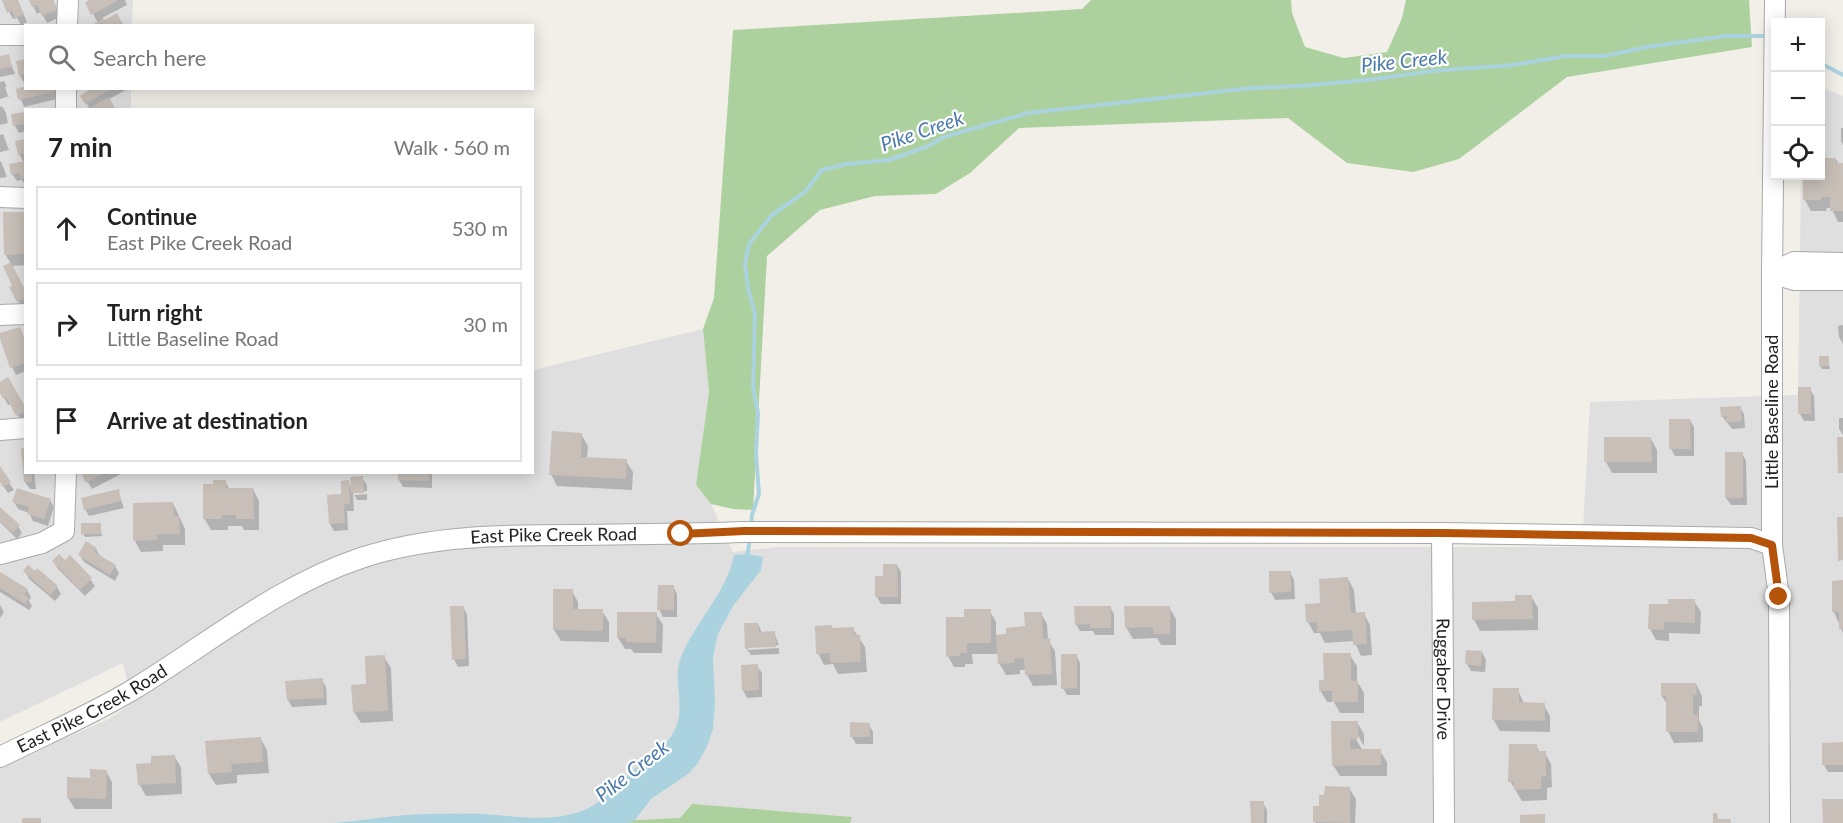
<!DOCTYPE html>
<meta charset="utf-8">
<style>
:root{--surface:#fff;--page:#f6f6f6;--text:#222;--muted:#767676;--line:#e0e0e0}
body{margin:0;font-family:Lato,sans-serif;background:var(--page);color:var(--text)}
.controls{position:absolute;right:18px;top:18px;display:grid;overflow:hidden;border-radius:0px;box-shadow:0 3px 15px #0003}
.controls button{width:54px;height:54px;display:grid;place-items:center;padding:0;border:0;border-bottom:2px solid var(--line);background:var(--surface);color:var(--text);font:30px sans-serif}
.stop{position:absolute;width:18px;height:18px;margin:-14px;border:4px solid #b45309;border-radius:50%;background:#fff}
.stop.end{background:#b45309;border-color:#fff;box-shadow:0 2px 6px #0008}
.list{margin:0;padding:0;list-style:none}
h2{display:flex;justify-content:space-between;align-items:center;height:78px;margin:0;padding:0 24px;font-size:26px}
h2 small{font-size:20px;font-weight:400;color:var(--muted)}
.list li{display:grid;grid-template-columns:39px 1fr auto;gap:18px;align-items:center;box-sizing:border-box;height:84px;margin:0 12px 12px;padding:0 12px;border:2px solid var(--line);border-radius:0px}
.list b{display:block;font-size:22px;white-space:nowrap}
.list p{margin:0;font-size:20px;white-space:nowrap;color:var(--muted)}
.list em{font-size:20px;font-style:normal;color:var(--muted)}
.icon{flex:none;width:33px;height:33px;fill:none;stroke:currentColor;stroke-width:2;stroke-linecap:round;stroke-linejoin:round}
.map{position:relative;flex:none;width:1843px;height:823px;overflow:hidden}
.search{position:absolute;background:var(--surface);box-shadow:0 3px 15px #0003;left:24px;top:24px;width:510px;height:66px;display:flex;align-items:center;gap:15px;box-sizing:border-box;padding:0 21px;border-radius:0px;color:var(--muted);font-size:22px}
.panel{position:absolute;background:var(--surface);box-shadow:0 3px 15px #0003;left:24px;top:108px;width:510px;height:366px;border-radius:0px}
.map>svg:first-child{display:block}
</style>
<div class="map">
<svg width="1843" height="823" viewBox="0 0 1843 823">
<rect width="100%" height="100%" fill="#f2efe9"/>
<path fill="#e0dfdf" d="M 0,0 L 133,0 L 132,25 L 26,26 L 26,88 L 131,89 L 131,109 L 26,110 L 26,472 L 532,472 L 533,370 L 703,329 L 709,392 L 696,485 L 711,504 L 733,552 L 777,547 L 1582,547 L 1590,402 L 1798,395 L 1801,176 L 1820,176 L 1821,87 L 1843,96 L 1843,823 L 0,823 L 0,767 L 109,719 L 132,703 L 123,663 L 0,722 Z"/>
<path fill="#add19e" d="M 1091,0 L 1291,0 L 1292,13 L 1305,47 L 1344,58 L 1387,52 L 1402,18 L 1406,0 L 1749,0 L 1752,47 L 1567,77 L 1459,159 L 1413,172 L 1347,163 L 1288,118 L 1019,128 L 970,173 L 936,194 L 875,196 L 820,210 L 767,256 L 753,510 L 733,509 L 711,504 L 696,485 L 709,392 L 703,329 L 714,298 L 733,30 L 1082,9 Z
M 692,804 L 852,817 L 850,823 L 617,823 L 619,821 L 680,818 Z"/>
<path fill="#aad3df" d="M 748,554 L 763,557 L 761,570 L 733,606 L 718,634 L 713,657 L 715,704 L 713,729 L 707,746 L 698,763 L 688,774 L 651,799 L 635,820 L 629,823 L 332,823 C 364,821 396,814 428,814 C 446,814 465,813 483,814 C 517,816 548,823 582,811 C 605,802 617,784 635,769 C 649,756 669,746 676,727 C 685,705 673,682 680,660 C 694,622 726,595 734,555 Z"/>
<path fill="#0003" d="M 3,0 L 17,0 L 27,22 L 21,25 L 17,18 L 13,19 Z
M 30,0 L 53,0 L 60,17 L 47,23 L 41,12 L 37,14 Z
M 93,0 L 125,0 L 127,5 L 102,18 L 104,22 L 98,23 L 87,3 Z
M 8,56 L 15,74 L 0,77 L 0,58 Z
M 26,61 L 26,82 L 24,83 L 20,75 Z
M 4,81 L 7,87 L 5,87 L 8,96 L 10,96 L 0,99 L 0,82 Z
M 26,88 L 54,88 L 57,99 L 24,107 L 17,90 Z
M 95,88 L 125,88 L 126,90 L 90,109 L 82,96 Z
M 2,106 L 6,113 L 8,123 L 0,125 L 0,107 Z
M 26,113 L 26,131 L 19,133 L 15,126 Z
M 1841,128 L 1843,128 L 1843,145 L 1841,141 Z
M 3,134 L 9,150 L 0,152 L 0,135 Z
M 26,140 L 26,186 L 22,180 L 17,181 L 12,174 L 24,163 L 19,154 Z
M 1836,159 L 1839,165 L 1843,165 L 1843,222 L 1838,222 L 1831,208 L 1827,208 L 1826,211 L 1811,211 L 1805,200 L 1805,176 L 1820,176 Z
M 1,161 L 7,177 L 0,178 L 0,162 Z
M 24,213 L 26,265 L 11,266 L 26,294 L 26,307 L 22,308 L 11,288 L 14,286 L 5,267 L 11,264 L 5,254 L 5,214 Z
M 1843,325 L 1843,344 L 1839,337 L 1838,326 Z
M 26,342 L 26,371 L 16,375 L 12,367 Z
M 1828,358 L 1830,369 L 1822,369 L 1820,366 Z
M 0,384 L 26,411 L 26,420 L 22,422 L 11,404 L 8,405 L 0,390 Z
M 1810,389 L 1814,396 L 1815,421 L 1804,421 L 1800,414 Z
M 1740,407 L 1744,414 L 1745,428 L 1732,429 L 1722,416 Z
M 1839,418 L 1843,418 L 1843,435 L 1839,429 Z
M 1670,420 L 1690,420 L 1694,427 L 1694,456 L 1675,456 L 1671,449 Z
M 581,434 L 588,446 L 587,459 L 626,461 L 633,472 L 632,490 L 557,486 L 551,474 Z
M 1651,439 L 1657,450 L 1657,473 L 1612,473 L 1606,462 Z
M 1742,453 L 1746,461 L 1747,505 L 1731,505 L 1726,498 L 1726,454 Z
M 0,469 L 14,490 L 8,493 L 0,481 Z
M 26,472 L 38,472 L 34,473 L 36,489 L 30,489 L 25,482 Z
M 91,472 L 123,473 L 92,489 L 84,476 Z
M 399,472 L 432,472 L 432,488 L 403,487 L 399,480 Z
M 362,478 L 367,485 L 367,491 L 354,492 L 354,495 L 367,494 L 367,500 L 357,500 L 353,493 L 354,511 L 347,511 L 348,530 L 334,531 L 330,524 L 348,482 L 352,489 Z
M 225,481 L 230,490 L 253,489 L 259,501 L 259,530 L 244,530 L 242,526 L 228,526 L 228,530 L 211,530 L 204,518 L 215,486 Z
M 118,491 L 124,508 L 89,516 L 85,509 Z
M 50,500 L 54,507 L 48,526 L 33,521 L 29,513 L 18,509 L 14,502 Z
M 173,503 L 185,529 L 185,545 L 163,545 L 163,551 L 141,552 L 135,541 Z
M 0,509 L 18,526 L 22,533 L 17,539 L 0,522 Z
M 100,525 L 102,536 L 85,537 L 83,534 Z
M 96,549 L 100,556 L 115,566 L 119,573 L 115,581 L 84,562 L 80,555 Z
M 54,562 L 90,579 L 95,586 L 85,596 L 58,569 Z
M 897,565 L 901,572 L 901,604 L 881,604 L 877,597 L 884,577 Z
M 25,571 L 57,587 L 61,594 L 55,601 L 29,579 Z
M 1290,572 L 1294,580 L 1295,599 L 1275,600 L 1271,592 Z
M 0,573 L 27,590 L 31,597 L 29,601 L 32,606 L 29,610 L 0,592 Z
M 1348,579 L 1354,590 L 1356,614 L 1364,614 L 1370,625 L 1372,655 L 1361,656 L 1354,641 L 1325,643 L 1320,633 L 1314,633 L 1308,622 Z
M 1843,582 L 1843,633 L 1834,612 Z
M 673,586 L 677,594 L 677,617 L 663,617 L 659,609 Z
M 555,591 L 572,591 L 578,602 L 578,610 L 602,611 L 609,622 L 609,642 L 561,641 L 554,630 Z
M 1531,596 L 1538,608 L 1538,630 L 1480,631 L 1474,620 Z
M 1694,601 L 1701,612 L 1700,634 L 1669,633 L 1669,641 L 1656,640 L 1650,629 L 1670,606 Z
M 0,605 L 4,612 L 0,618 Z
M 463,607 L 467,614 L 469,666 L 458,667 L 454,659 Z
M 1110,607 L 1114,614 L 1114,635 L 1095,635 L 1093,631 L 1080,631 L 1076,624 Z
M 1169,607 L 1176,619 L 1176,645 L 1161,645 L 1157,638 L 1133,639 L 1126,627 Z
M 990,611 L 996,622 L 996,636 L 1008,635 L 1027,628 L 1041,613 L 1047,624 L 1048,640 L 1055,651 L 1057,685 L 1033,686 L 1027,675 L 1027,670 L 1020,670 L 1020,674 L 1006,675 L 999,663 L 999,654 L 972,654 L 973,664 L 965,664 L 965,667 L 954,667 L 948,656 L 966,618 Z
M 656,614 L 663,625 L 662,653 L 634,653 L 631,649 L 625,649 L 618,638 Z
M 758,624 L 762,633 L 774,633 L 779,645 L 748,647 L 748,650 L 779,648 L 779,654 L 751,655 L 746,648 L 745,625 Z
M 853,629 L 865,647 L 867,672 L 838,674 L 833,664 L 824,665 L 818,653 L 833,630 Z
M 1482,652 L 1486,660 L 1485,672 L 1471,671 L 1467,664 Z
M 1076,655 L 1080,663 L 1080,695 L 1067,695 L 1063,688 Z
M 1350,655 L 1357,666 L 1357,681 L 1364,693 L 1364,713 L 1340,713 L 1334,702 L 1327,702 L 1320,690 L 1325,681 Z
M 384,657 L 391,668 L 393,721 L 361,723 L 354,712 Z
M 757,666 L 762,673 L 762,697 L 747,698 L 743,690 Z
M 322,680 L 326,687 L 327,705 L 292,707 L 288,700 L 287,682 Z
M 1696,684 L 1702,696 L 1702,706 L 1699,706 L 1699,720 L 1703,728 L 1703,742 L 1674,743 L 1668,731 L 1667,704 L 1662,696 Z
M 1518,690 L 1524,704 L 1544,705 L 1550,716 L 1550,732 L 1500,731 L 1493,719 Z
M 1357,722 L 1364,734 L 1364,746 L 1356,732 L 1353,734 L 1363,751 L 1380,751 L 1387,762 L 1387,776 L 1340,776 L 1333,765 Z
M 869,725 L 873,732 L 873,744 L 856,744 L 852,737 Z
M 260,738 L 267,750 L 269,773 L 237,775 L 237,783 L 216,785 L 209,774 Z
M 1843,744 L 1843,772 L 1828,772 L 1824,765 Z
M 1536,745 L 1540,753 L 1545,753 L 1551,764 L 1552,787 L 1547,788 L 1547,800 L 1522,801 L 1510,781 Z
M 174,756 L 181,767 L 182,794 L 146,796 L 139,784 L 153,764 Z
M 106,771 L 112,782 L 112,809 L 75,809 L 68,798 Z
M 1349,788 L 1356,799 L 1355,823 L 1315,823 L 1320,808 Z
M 1263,803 L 1267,810 L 1267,823 L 1252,823 Z"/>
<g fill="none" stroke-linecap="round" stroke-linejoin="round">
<path stroke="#aad3df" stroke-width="4" d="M 1820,63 L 1843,75
M 751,526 L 752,515 L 759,494 L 756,454 L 758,413 L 753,387 L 755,314 L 748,288 L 745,264 L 749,244 L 772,215 L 805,192 L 822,170 L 847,164 L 889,160 L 926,147 L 944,137 L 1028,113 L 1251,88 L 1301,86 L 1376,79 L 1432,71 L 1513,65 L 1566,56 L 1605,56 L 1647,47 L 1726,36 L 1769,36
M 747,559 L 750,537"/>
</g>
<path fill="#c7bfb8" d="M 2,0 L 18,0 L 24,14 L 15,18 L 12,11 L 7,13 Z
M 29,0 L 53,0 L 58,9 L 42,16 L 37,5 L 32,7 Z
M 89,0 L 119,0 L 91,15 L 85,3 Z
M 117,13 L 124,26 L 90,26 L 104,18 L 105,20 Z
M 9,54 L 12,67 L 0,69 L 0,56 Z
M 26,59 L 26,74 L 19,76 L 16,61 Z
M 26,86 L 26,88 L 53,88 L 54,92 L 18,100 L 16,89 Z
M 92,88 L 113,88 L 85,104 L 80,96 Z
M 109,97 L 116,110 L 86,110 Z
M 26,112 L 26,124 L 13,126 L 11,114 Z
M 26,139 L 26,153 L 18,155 L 15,141 Z
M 1820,158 L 1836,158 L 1836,163 L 1843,163 L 1843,211 L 1830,211 L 1830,197 L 1821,197 L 1821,200 L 1803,200 L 1803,176 L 1820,176 Z
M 26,161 L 26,178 L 20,179 L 19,173 L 11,175 L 9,164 Z
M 3,212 L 25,212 L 26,254 L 4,255 Z
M 11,262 L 26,292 L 26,298 L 17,302 L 9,287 L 12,286 L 3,266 Z
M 20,327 L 26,343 L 26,363 L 10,368 L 0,339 L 0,333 Z
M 1819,356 L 1829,356 L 1829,366 L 1819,366 Z
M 8,377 L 26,408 L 26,411 L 16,416 L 6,397 L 3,399 L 0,393 L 0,382 Z
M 1798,387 L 1811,387 L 1811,414 L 1798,414 Z
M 1741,406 L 1742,421 L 1726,423 L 1726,416 L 1721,417 L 1720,407 Z
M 1669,419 L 1690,419 L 1691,449 L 1669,449 Z
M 552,431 L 582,433 L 581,457 L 627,459 L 626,479 L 549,475 Z
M 1604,437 L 1651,437 L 1652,462 L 1604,462 Z
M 1837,437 L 1843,437 L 1843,473 L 1838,473 Z
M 21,448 L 26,448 L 26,472 L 32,472 L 32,482 L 24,482 Z
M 1725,452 L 1743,452 L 1743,498 L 1725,498 Z
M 0,466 L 11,482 L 3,487 L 0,482 Z
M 88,472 L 106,472 L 86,483 L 82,475 Z
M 398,472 L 429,472 L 429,481 L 398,480 Z
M 363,476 L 364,493 L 351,493 L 350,477 Z
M 213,480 L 226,480 L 226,488 L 253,488 L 254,519 L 236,519 L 236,515 L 222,515 L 222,519 L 203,519 L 203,484 L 213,484 Z
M 349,480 L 350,504 L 344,504 L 345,523 L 329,524 L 327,495 L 341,494 L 341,481 Z
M 17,488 L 51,499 L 44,519 L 27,514 L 29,507 L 12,502 Z
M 119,489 L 121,501 L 84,510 L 81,498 Z
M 173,502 L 174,516 L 179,516 L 180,534 L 157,534 L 157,540 L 133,541 L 133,503 Z
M 0,507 L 20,525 L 13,533 L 0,521 Z
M 1837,517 L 1843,517 L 1843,560 L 1838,561 Z
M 81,523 L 101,523 L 101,534 L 81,534 Z
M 86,541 L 97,548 L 94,552 L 116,565 L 110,575 L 78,555 Z
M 59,554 L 65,560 L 70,555 L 92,578 L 80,590 L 52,561 Z
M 883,564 L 897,564 L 898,597 L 875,597 L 875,576 L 883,576 Z
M 28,565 L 35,571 L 37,568 L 58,586 L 50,595 L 23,571 Z
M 1269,571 L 1291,571 L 1291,592 L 1269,593 Z
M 0,572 L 28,589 L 24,595 L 29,598 L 25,604 L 0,588 Z
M 1348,577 L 1351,613 L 1365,612 L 1367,644 L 1353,645 L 1352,630 L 1317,632 L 1317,622 L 1306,622 L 1305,604 L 1320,603 L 1319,579 Z
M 1843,580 L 1843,629 L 1839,629 L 1839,612 L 1832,612 L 1832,581 Z
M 658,585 L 674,585 L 674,610 L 657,610 Z
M 553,589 L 573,589 L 573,609 L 603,609 L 603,631 L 553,630 Z
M 1515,595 L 1532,595 L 1533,619 L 1472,620 L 1472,602 L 1515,601 Z
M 1668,599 L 1695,599 L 1695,623 L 1664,622 L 1664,630 L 1648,629 L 1649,604 L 1668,604 Z
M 450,606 L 464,606 L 466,659 L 452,660 Z
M 1074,606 L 1111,606 L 1111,628 L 1090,628 L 1090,624 L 1075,625 Z
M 1124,606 L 1170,606 L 1170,634 L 1153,634 L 1153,627 L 1125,628 Z
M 964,609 L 991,609 L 991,643 L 967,643 L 967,653 L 960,653 L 960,656 L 946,657 L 946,617 L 964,617 Z
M 617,612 L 657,612 L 656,643 L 626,642 L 626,638 L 617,638 Z
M 1024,612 L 1042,612 L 1043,639 L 1050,638 L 1052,674 L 1025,675 L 1024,658 L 1014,659 L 1014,663 L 998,664 L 996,635 L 1006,634 L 1006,628 L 1025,626 Z
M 744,623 L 758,623 L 759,632 L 775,631 L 776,647 L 745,648 Z
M 832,625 L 832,628 L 854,627 L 854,635 L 860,635 L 861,662 L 830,663 L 830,653 L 816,654 L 815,626 Z
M 1466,650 L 1482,651 L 1481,666 L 1465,664 Z
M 1323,653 L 1351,653 L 1351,681 L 1358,681 L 1358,702 L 1332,702 L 1332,691 L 1319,691 L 1319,680 L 1324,680 Z
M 1061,654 L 1077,654 L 1077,688 L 1061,689 Z
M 385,655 L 388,711 L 353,712 L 351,685 L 366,684 L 365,656 Z
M 758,664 L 759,690 L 742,691 L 741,665 Z
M 323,678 L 324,698 L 287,700 L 285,681 Z
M 1661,683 L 1696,683 L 1697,695 L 1693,695 L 1693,715 L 1698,715 L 1698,732 L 1666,732 L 1666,696 L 1661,696 Z
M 1493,688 L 1519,688 L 1519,702 L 1545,703 L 1545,721 L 1492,720 Z
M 1331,721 L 1358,721 L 1358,739 L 1350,739 L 1350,749 L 1381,749 L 1381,765 L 1332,766 Z
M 850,722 L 870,723 L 870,737 L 850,737 Z
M 261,737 L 263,762 L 231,764 L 232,772 L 208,774 L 205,741 Z
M 1843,742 L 1843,765 L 1822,765 L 1822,743 Z
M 1509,744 L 1537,744 L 1537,751 L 1546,751 L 1546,776 L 1541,777 L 1541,789 L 1514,790 L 1514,782 L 1508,782 Z
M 175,755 L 176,783 L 138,785 L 136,764 L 151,763 L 151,756 Z
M 90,769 L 107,770 L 106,799 L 67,798 L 67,777 L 90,778 Z
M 1325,786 L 1350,787 L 1350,823 L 1313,822 L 1313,806 L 1319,806 L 1319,795 L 1324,795 Z
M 1822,799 L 1843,799 L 1843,823 L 1823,823 Z
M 1250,801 L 1264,801 L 1264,823 L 1251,823 Z
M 1713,813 L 1717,813 L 1718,819 L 1730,819 L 1731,823 L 1713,823 Z
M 1545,814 L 1545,823 L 1520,823 L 1520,815 Z
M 22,818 L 41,818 L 41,823 L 22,823 Z"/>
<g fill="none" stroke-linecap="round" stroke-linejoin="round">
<g stroke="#a9a9a9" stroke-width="22">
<g id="minor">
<path d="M 1775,0 L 1772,273 L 1772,545 L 1779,597 L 1780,823"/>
<path d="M 67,26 L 68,0"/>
<path d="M 0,35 L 26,35"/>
<path d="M 66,110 L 66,88"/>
<path d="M 0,197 L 26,198"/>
<path d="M 1772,273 L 1794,262 L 1843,263"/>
<path d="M 1772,273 L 1794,280 L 1843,280"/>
<path d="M 0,315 L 26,314"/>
<path d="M 0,430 L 26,428"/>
<path id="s1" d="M 1442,533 L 1444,823"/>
<path d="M 0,554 L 42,543 L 64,531 L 66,472"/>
<path id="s2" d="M 0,757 C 44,735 91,715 134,689 C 208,644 277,586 361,558 C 431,535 504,535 576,535 C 632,534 688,534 744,532 L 1442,533 L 1751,538 L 1772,545"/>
</g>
</g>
<use href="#minor" stroke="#fff" stroke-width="20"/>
</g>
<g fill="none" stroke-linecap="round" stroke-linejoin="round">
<path stroke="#b45309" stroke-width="8" d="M 681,534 L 744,531 L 1442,533 L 1751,538 L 1772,545 L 1779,597"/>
</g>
<g text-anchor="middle" stroke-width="4.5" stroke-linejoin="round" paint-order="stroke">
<g font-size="18" fill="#222" stroke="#fff">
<text transform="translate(1772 412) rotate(-90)" y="6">Little Baseline Road</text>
<text dy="6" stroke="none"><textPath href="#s2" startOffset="608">East Pike Creek Road</textPath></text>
<text dy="6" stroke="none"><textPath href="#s1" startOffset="146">Ruggaber Drive</textPath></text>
<text dy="6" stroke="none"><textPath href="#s2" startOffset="104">East Pike Creek Road</textPath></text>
</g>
<g font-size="20" font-style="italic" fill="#4a7aab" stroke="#fff">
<text transform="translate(1404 61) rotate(-6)" y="7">Pike Creek</text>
<text transform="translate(922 131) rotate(-19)" y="7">Pike Creek</text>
<text transform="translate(632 771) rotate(-38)" y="7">Pike Creek</text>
</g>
</g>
</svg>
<div class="controls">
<button>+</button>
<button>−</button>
<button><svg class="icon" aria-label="locate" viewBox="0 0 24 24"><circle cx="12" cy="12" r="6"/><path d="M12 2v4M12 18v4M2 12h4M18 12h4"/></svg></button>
</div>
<div class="stop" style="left:681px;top:534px"></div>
<div class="stop end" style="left:1779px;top:597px"></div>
<div class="search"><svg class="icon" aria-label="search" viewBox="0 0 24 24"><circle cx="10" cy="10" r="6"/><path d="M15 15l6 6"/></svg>Search here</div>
<section class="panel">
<h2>7 min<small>Walk · 560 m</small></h2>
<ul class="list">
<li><svg class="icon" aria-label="ahead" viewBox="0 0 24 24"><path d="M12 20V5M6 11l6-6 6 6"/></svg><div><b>Continue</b><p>East Pike Creek Road</p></div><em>530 m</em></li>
<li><svg class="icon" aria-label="right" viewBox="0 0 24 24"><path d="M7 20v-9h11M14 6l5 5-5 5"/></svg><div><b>Turn right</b><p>Little Baseline Road</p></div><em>30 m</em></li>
<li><svg class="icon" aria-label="arrive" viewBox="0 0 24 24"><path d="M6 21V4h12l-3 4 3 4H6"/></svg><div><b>Arrive at destination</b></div></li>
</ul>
</section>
</div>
